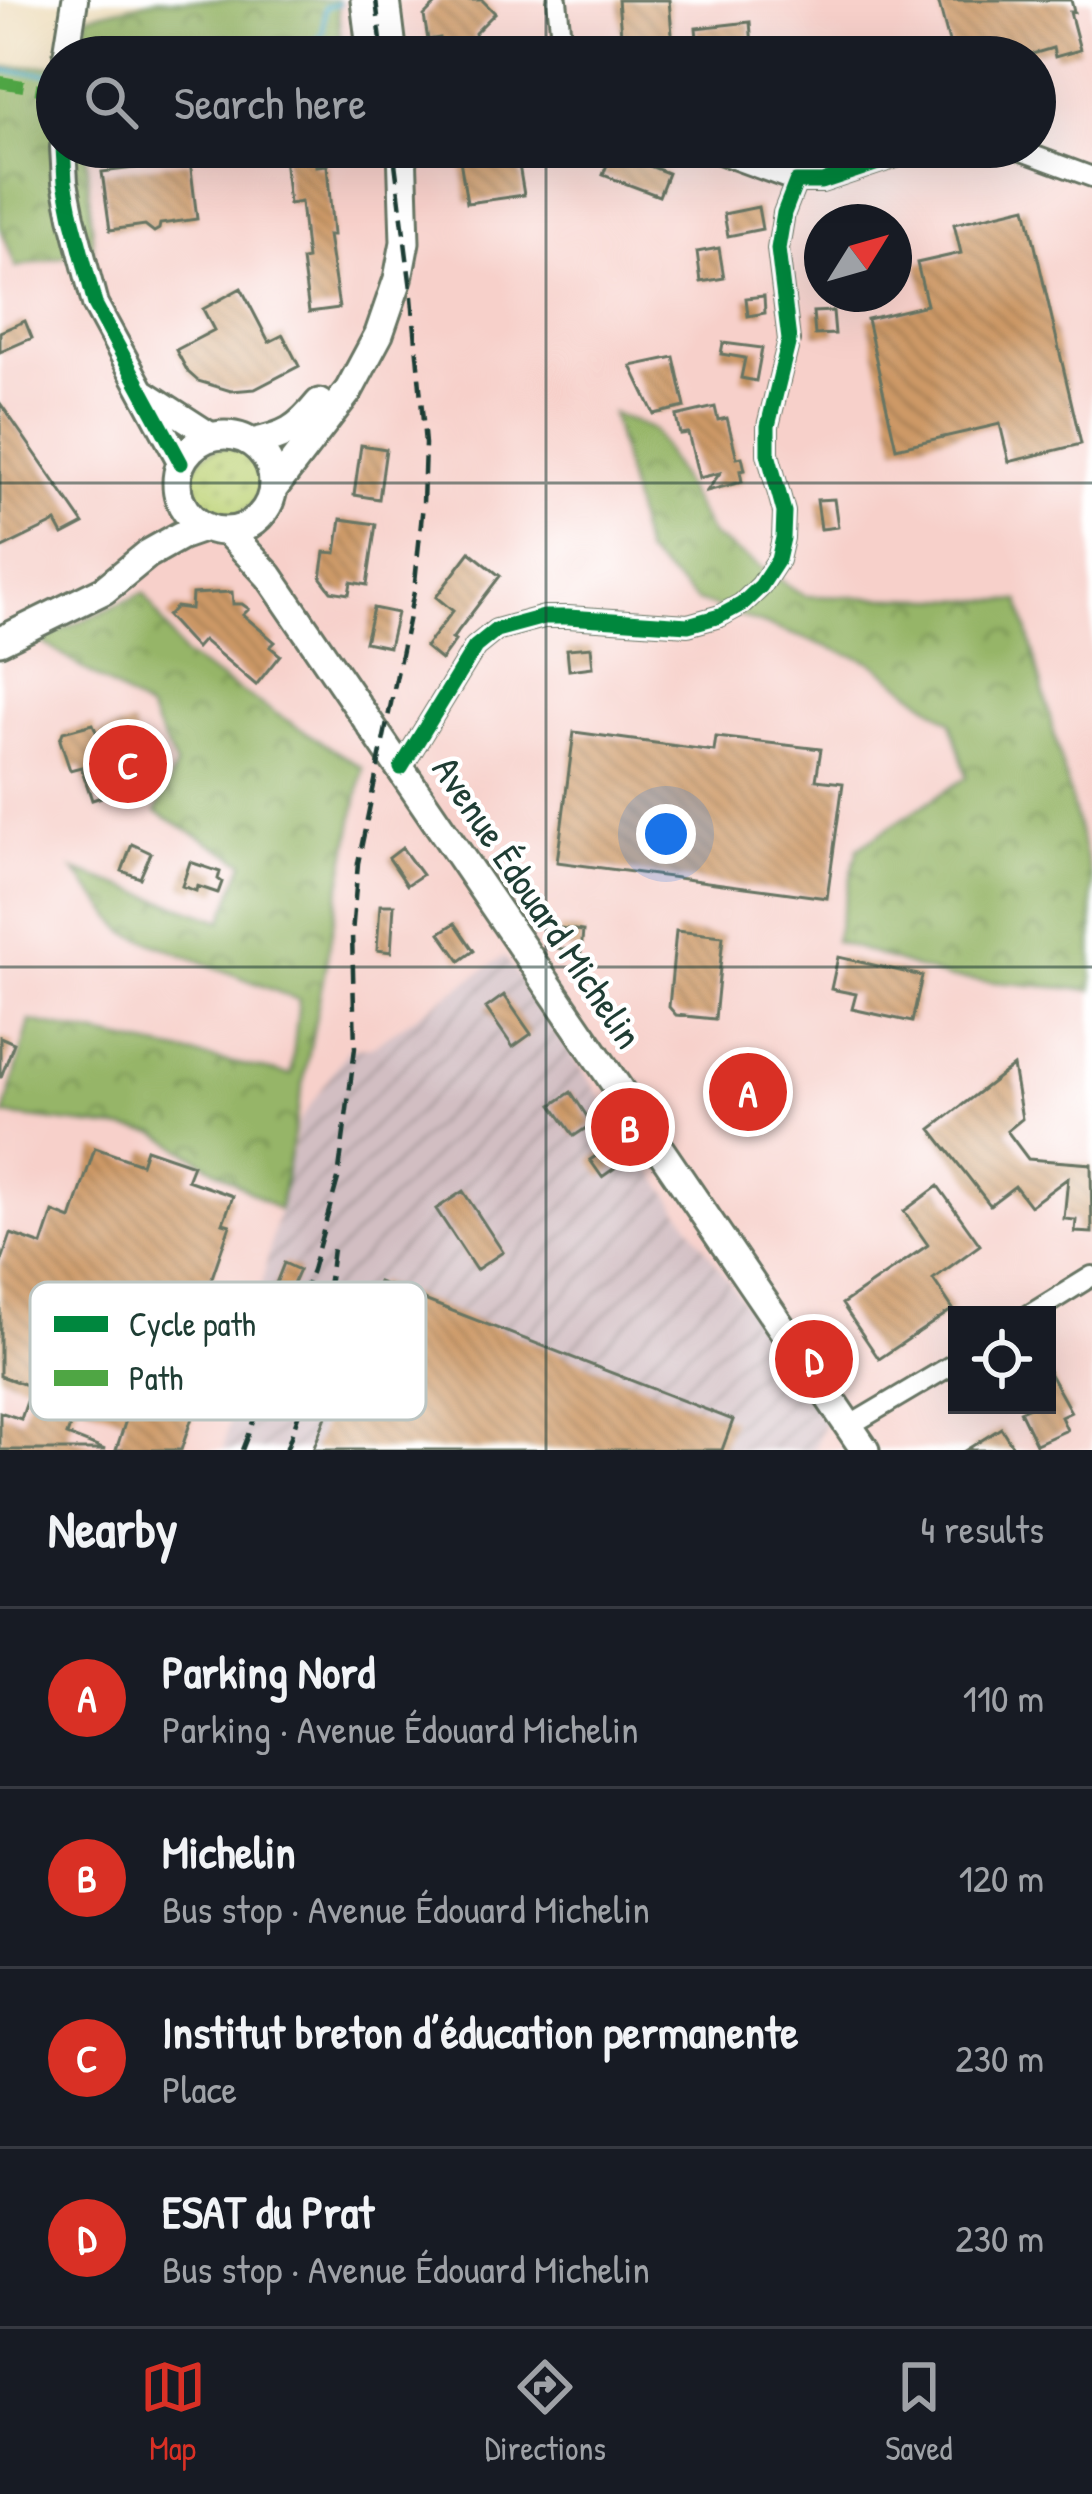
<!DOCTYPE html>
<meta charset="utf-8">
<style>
:root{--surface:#171b24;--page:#20242c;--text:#f1f3f6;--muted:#9ea1a6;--line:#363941;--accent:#d93025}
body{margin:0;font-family:"Patrick Hand",sans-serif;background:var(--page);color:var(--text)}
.controls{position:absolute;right:36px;bottom:36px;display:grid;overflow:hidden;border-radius:0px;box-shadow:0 12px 48px #0002}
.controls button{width:108px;height:108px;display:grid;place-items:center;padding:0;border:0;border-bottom:3px solid var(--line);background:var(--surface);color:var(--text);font:60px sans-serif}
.compass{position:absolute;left:804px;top:204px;width:108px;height:108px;border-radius:50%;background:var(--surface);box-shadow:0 12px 48px #0002;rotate:53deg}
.you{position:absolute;left:666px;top:834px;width:42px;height:42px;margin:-30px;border:9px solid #fff;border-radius:50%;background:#1a73e8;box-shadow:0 0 0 18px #1a73e833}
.badge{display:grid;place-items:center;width:78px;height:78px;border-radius:50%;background:var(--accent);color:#fff;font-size:39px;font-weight:700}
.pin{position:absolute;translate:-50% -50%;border:6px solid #fff;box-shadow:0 3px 12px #0006}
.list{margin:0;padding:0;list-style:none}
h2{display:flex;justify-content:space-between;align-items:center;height:156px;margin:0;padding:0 48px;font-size:51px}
h2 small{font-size:39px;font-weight:400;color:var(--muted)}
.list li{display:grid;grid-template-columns:78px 1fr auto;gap:36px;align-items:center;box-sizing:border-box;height:180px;padding:0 48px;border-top:3px solid var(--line)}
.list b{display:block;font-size:45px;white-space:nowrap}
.list p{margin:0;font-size:39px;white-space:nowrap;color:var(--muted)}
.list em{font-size:39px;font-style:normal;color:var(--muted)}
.icon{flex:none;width:66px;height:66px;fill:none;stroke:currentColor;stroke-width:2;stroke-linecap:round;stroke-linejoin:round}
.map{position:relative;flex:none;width:1092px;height:1450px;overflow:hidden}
.search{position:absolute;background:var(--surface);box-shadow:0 12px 48px #0002;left:36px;right:36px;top:36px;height:132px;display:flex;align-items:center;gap:30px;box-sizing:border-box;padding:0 42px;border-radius:66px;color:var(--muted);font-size:45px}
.sheet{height:876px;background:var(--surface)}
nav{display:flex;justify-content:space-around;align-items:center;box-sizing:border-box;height:168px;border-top:3px solid var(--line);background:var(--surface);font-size:33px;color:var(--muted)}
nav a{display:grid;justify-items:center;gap:6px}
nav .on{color:var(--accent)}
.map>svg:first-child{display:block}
</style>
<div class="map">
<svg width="1092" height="1450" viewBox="0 0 1092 1450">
<defs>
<pattern id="industrial-furrows" width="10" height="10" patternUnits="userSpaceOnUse" patternTransform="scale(3)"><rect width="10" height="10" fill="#d2bec2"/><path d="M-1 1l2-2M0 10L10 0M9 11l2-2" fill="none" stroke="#aa9c9e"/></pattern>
<pattern id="grass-dots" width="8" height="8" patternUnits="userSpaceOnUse" patternTransform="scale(3)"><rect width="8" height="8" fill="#bed377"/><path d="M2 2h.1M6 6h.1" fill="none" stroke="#a3b668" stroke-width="1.8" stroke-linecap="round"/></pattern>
<pattern id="forest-crowns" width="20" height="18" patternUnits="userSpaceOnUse" patternTransform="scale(3)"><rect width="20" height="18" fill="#96b568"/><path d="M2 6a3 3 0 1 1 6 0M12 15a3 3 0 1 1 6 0" fill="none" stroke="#7a9456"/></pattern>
<pattern id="building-back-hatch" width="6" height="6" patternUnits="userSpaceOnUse" patternTransform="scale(3)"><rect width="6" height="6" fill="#cd9966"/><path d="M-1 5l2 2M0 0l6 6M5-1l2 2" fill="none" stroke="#a67e55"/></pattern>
</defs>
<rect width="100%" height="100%" fill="#fff"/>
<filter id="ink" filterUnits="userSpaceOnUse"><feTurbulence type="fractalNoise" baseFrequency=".00833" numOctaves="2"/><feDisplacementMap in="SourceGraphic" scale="24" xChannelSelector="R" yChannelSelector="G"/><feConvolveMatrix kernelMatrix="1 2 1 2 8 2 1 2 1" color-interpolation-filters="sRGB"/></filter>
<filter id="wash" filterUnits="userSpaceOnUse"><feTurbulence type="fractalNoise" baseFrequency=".004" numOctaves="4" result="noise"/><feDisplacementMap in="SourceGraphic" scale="48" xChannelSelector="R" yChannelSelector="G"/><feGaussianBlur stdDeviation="2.7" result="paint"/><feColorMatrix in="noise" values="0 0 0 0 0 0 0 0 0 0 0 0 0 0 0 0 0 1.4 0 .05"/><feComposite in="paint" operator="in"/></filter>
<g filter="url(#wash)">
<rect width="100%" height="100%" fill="#eedebd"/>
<path fill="#f7d0ca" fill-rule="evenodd" d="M 337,0 L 1092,0 L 1092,1450 L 0,1450 L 0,225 L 17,267 L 93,250 L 86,148 L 1035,147 L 1035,57 L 342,57 ZM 822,222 L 894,222 L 894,294 L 822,294 ZM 957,1315 L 1047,1315 L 1047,1405 L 957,1405 Z"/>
<path fill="url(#industrial-furrows)" d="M 504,956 L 825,1421 L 814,1450 L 223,1450 L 299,1122 L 349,1048 L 371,1047 Z"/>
<path fill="url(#grass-dots)" stroke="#6e8856" stroke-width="3" d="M191 482a35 35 0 1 1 70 0a35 35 0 1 1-70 0Z"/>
<path fill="url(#forest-crowns)" stroke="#5a794e" stroke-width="3" d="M 156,0 L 337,0 L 342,57 L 82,57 L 87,16 Z
M 57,65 L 57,147 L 104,147 L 86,149 L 93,250 L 16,267 L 0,225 L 0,68 Z
M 612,413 L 653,430 L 712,536 L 805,596 L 1020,601 L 1092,882 L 1092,990 L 947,978 L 835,941 L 858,848 L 967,777 L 951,722 L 872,662 L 697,601 L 645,554 Z
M 144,593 L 184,656 L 363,768 L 279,1210 L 157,1133 L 4,1115 L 30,1021 L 291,1075 L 299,1000 L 125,932 L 74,870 L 222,921 L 244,862 L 156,812 L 176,766 L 149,711 L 39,640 Z"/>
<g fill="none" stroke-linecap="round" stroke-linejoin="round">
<path stroke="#44a8c4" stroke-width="4.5" d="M 305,57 L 323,31 L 325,7 L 340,4
M 0,71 L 57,74"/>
</g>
<g id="blocks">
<path fill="url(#building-back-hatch)" d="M 440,0 L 482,0 L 495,13 L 475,33 L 478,57 L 443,57 L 440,38 L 428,40 L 424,16 Z
M 618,0 L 669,0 L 674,57 L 623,57 Z
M 938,0 L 1071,0 L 1074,12 L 1070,12 L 1080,50 L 1055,57 L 1053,48 L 1022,57 L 1020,54 L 998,57 L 996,48 L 953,57 Z
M 750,22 L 753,57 L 699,57 L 696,28 Z
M 283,147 L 314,147 L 316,166 L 327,165 L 333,235 L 328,235 L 339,308 L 309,312 L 302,260 L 307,259 L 301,202 L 289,204 Z
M 458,147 L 516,147 L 524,195 L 467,203 Z
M 614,147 L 639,147 L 634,160 L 668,173 L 659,196 L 603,175 Z
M 190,161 L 197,219 L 160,224 L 159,229 L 154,232 L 145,225 L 110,230 L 102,172 Z
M 758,207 L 762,229 L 728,236 L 724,214 Z
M 1026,207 L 1081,444 L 1009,462 L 1000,424 L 896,448 L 867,319 L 927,305 L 917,263 L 961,253 L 954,224 Z
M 719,248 L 724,278 L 701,282 L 697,252 Z
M 241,288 L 269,342 L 283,335 L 299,366 L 255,389 L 231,391 L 198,381 L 188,372 L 176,350 L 214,330 L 203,309 Z
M 764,296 L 765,313 L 748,316 L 746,298 Z
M 833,311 L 835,334 L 815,335 L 813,312 Z
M 25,321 L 32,338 L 0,352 L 0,332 Z
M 723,343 L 762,348 L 756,381 L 741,378 L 745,358 L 721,354 Z
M 674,357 L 685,407 L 654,414 L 631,366 Z
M 0,403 L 12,420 L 84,524 L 63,535 L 56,522 L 0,549 Z
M 715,407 L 718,420 L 727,418 L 737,458 L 742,457 L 745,470 L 740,471 L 742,482 L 707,491 L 720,473 L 699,478 L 688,433 L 680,434 L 676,416 Z
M 361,445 L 386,449 L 379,499 L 354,495 Z
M 834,499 L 838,527 L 821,529 L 817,500 Z
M 341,519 L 376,524 L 367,585 L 351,582 L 349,594 L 331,591 L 321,578 L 325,552 L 336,553 Z
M 470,552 L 500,576 L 452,639 L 455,641 L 441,660 L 425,647 L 453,611 L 436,597 Z
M 232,592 L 233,604 L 242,604 L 249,609 L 243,615 L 275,642 L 270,647 L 280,655 L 256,685 L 203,640 L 196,648 L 167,616 L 176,607 L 191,609 L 192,594 Z
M 373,608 L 397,613 L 389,647 L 365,642 Z
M 591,647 L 593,667 L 569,670 L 567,649 Z
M 93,724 L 97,734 L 133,724 L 152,781 L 92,800 L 81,767 L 70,770 L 60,740 L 63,732 Z
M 574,732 L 714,751 L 716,737 L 821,749 L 816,780 L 843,783 L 827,898 L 557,862 Z
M 132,844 L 151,853 L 140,878 L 122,871 Z
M 402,848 L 422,875 L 407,885 L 389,858 Z
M 190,862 L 220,872 L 218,879 L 222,882 L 218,893 L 197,886 L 196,891 L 182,886 Z
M 380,905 L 394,905 L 391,952 L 377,950 Z
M 455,923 L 474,951 L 460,961 L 440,933 Z
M 560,928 L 583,931 L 581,952 L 557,948 Z
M 676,931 L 723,936 L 715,1019 L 676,1015 L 669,1007 Z
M 838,957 L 922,976 L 912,1022 L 852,1009 L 856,994 L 831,989 Z
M 504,995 L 531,1034 L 513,1047 L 486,1008 Z
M 0,1037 L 14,1043 L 1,1077 L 0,1077 Z
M 1013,1066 L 1022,1119 L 1007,1131 L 1028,1159 L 1091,1164 L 1092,1233 L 1075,1232 L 1076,1220 L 1064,1219 L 1068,1178 L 1030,1206 L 1015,1186 L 990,1205 L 931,1129 Z
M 571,1092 L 592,1124 L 574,1136 L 552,1105 Z
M 95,1148 L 141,1164 L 146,1149 L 193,1165 L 187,1180 L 233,1196 L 223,1223 L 230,1225 L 173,1391 L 198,1400 L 181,1450 L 116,1450 L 126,1420 L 78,1403 L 67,1435 L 105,1450 L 0,1450 L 0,1412 L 21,1419 L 32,1387 L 0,1376 L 0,1266 L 11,1234 L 42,1245 L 53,1212 L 71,1219 Z
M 608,1148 L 619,1165 L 602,1177 L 590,1160 Z
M 938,1186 L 980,1245 L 933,1279 L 953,1309 L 879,1359 L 842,1304 L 928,1245 L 904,1211 Z
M 463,1191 L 503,1252 L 476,1270 L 436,1209 Z
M 284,1263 L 299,1270 L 278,1317 L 265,1311 Z
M 378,1282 L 733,1420 L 722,1450 L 313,1450 Z
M 1047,1369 L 1071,1412 L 1061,1417 L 1067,1430 L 1036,1444 L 1020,1411 L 1034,1405 L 1047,1405 Z
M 1001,1428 L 1015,1450 L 966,1450 Z"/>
</g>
</g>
<g filter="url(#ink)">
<use href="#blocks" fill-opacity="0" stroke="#677564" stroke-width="3"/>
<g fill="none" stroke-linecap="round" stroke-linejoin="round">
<g stroke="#677564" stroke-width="24">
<path id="minor" d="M 557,0 L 563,57
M 700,147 L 796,182
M 1011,147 L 1092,177
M 401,768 L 475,647 L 496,630 L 544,617 L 568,617 L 688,625 L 720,616 L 742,604 L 761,586 L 778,560 L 783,538 L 784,512 L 768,454 L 768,426 L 789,340 L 778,249 L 784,213 L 796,182 L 822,182 L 926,147
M 1029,1315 L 1092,1276
M 849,1426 L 957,1362"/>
</g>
<g stroke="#677564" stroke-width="30">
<path id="tertiary" d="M 66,57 L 75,0
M 63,147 L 65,182 L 72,217 L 95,304 L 181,463
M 144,392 L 212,436"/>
</g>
<g stroke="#677564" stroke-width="33">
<path id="secondary" d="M 365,0 L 372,57
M 386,0 L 393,57
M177 483a48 48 0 1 1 96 0a48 48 0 1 1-96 0Z
M 252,443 C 286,436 297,430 319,403
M 273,489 L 349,390 L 379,334 L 398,279 L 405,242 L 402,147
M 227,531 L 269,576 L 865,1450
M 0,641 L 104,590 L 148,554 L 180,536 L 206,527"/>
</g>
<use href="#minor" stroke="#fff" stroke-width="18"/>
<use href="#tertiary" stroke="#fff" stroke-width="24"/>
<use href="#secondary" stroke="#fff" stroke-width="27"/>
<path stroke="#1f3d34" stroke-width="4.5" stroke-dasharray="18 9" stroke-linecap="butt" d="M 376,0 L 383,57
M 242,1450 L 312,1270 L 338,1179 L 355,1048 L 352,934 L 358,863 L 414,592 L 423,504 L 425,444 L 412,297 L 393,147
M 286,1450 C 314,1375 325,1319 334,1240"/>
<path stroke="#4fa644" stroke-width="12" stroke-dasharray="24 12" stroke-linecap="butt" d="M 0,82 L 57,92"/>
<g stroke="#fff" stroke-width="22">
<path id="cycleway" d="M 63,147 L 65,182 L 72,217 L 95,304 L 181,463
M 401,768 L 475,647 L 496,630 L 544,617 L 568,617 L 688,625 L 720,616 L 742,604 L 761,586 L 778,560 L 783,538 L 784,512 L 768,454 L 768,426 L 789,340 L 778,249 L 784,213 L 796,182 L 822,182 L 926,147"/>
</g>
<use href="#cycleway" stroke="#00873e" stroke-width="15"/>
</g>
</g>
<path fill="none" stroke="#1f3d34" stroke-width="3" stroke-opacity="0.55" d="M 546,0 L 546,57M 546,147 L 546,1450M 0,483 L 1092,483M 0,967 L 1092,967"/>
<g text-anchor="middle" stroke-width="9" stroke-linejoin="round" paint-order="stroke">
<g font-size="39" fill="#1f3d34" stroke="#fff">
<text transform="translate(538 902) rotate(56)" y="14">Avenue Édouard Michelin</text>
</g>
</g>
<rect x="30" y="1282" width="396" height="138" rx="18" fill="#fff" stroke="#bcc5c2" stroke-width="3"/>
<rect x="54" y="1316" width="54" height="16" fill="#00873e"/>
<rect x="54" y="1370" width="54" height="16" fill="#4fa644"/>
<g font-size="33" fill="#1f3d34">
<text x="129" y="1336">Cycle path</text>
<text x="129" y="1390">Path</text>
</g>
</svg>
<div class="controls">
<button><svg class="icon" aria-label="locate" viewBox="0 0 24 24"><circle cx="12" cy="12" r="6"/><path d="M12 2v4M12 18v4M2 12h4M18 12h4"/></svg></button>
</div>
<svg class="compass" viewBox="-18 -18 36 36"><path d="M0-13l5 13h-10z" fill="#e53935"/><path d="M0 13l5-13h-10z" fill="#9ea1a6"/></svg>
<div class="you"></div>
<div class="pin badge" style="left:748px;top:1092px">A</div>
<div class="pin badge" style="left:630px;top:1127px">B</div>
<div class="pin badge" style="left:128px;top:764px">C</div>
<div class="pin badge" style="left:814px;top:1359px">D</div>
<div class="search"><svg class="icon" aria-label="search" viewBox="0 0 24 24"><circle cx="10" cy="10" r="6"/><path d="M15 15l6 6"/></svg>Search here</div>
</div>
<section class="sheet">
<h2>Nearby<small>4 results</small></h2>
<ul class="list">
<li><span class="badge">A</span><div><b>Parking Nord</b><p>Parking · Avenue Édouard Michelin</p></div><em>110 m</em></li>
<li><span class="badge">B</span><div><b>Michelin</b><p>Bus stop · Avenue Édouard Michelin</p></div><em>120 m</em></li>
<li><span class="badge">C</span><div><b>Institut breton d’éducation permanente</b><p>Place</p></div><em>230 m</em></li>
<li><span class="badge">D</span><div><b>ESAT du Prat</b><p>Bus stop · Avenue Édouard Michelin</p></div><em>230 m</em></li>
</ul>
</section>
<nav>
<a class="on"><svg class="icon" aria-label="map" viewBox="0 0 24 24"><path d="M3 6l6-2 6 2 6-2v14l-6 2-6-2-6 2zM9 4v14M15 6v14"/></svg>Map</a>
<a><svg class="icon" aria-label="directions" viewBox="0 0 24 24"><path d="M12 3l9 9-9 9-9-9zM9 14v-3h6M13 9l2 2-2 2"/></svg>Directions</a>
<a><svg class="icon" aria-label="saved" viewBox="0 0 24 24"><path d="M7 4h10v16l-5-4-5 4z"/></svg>Saved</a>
</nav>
